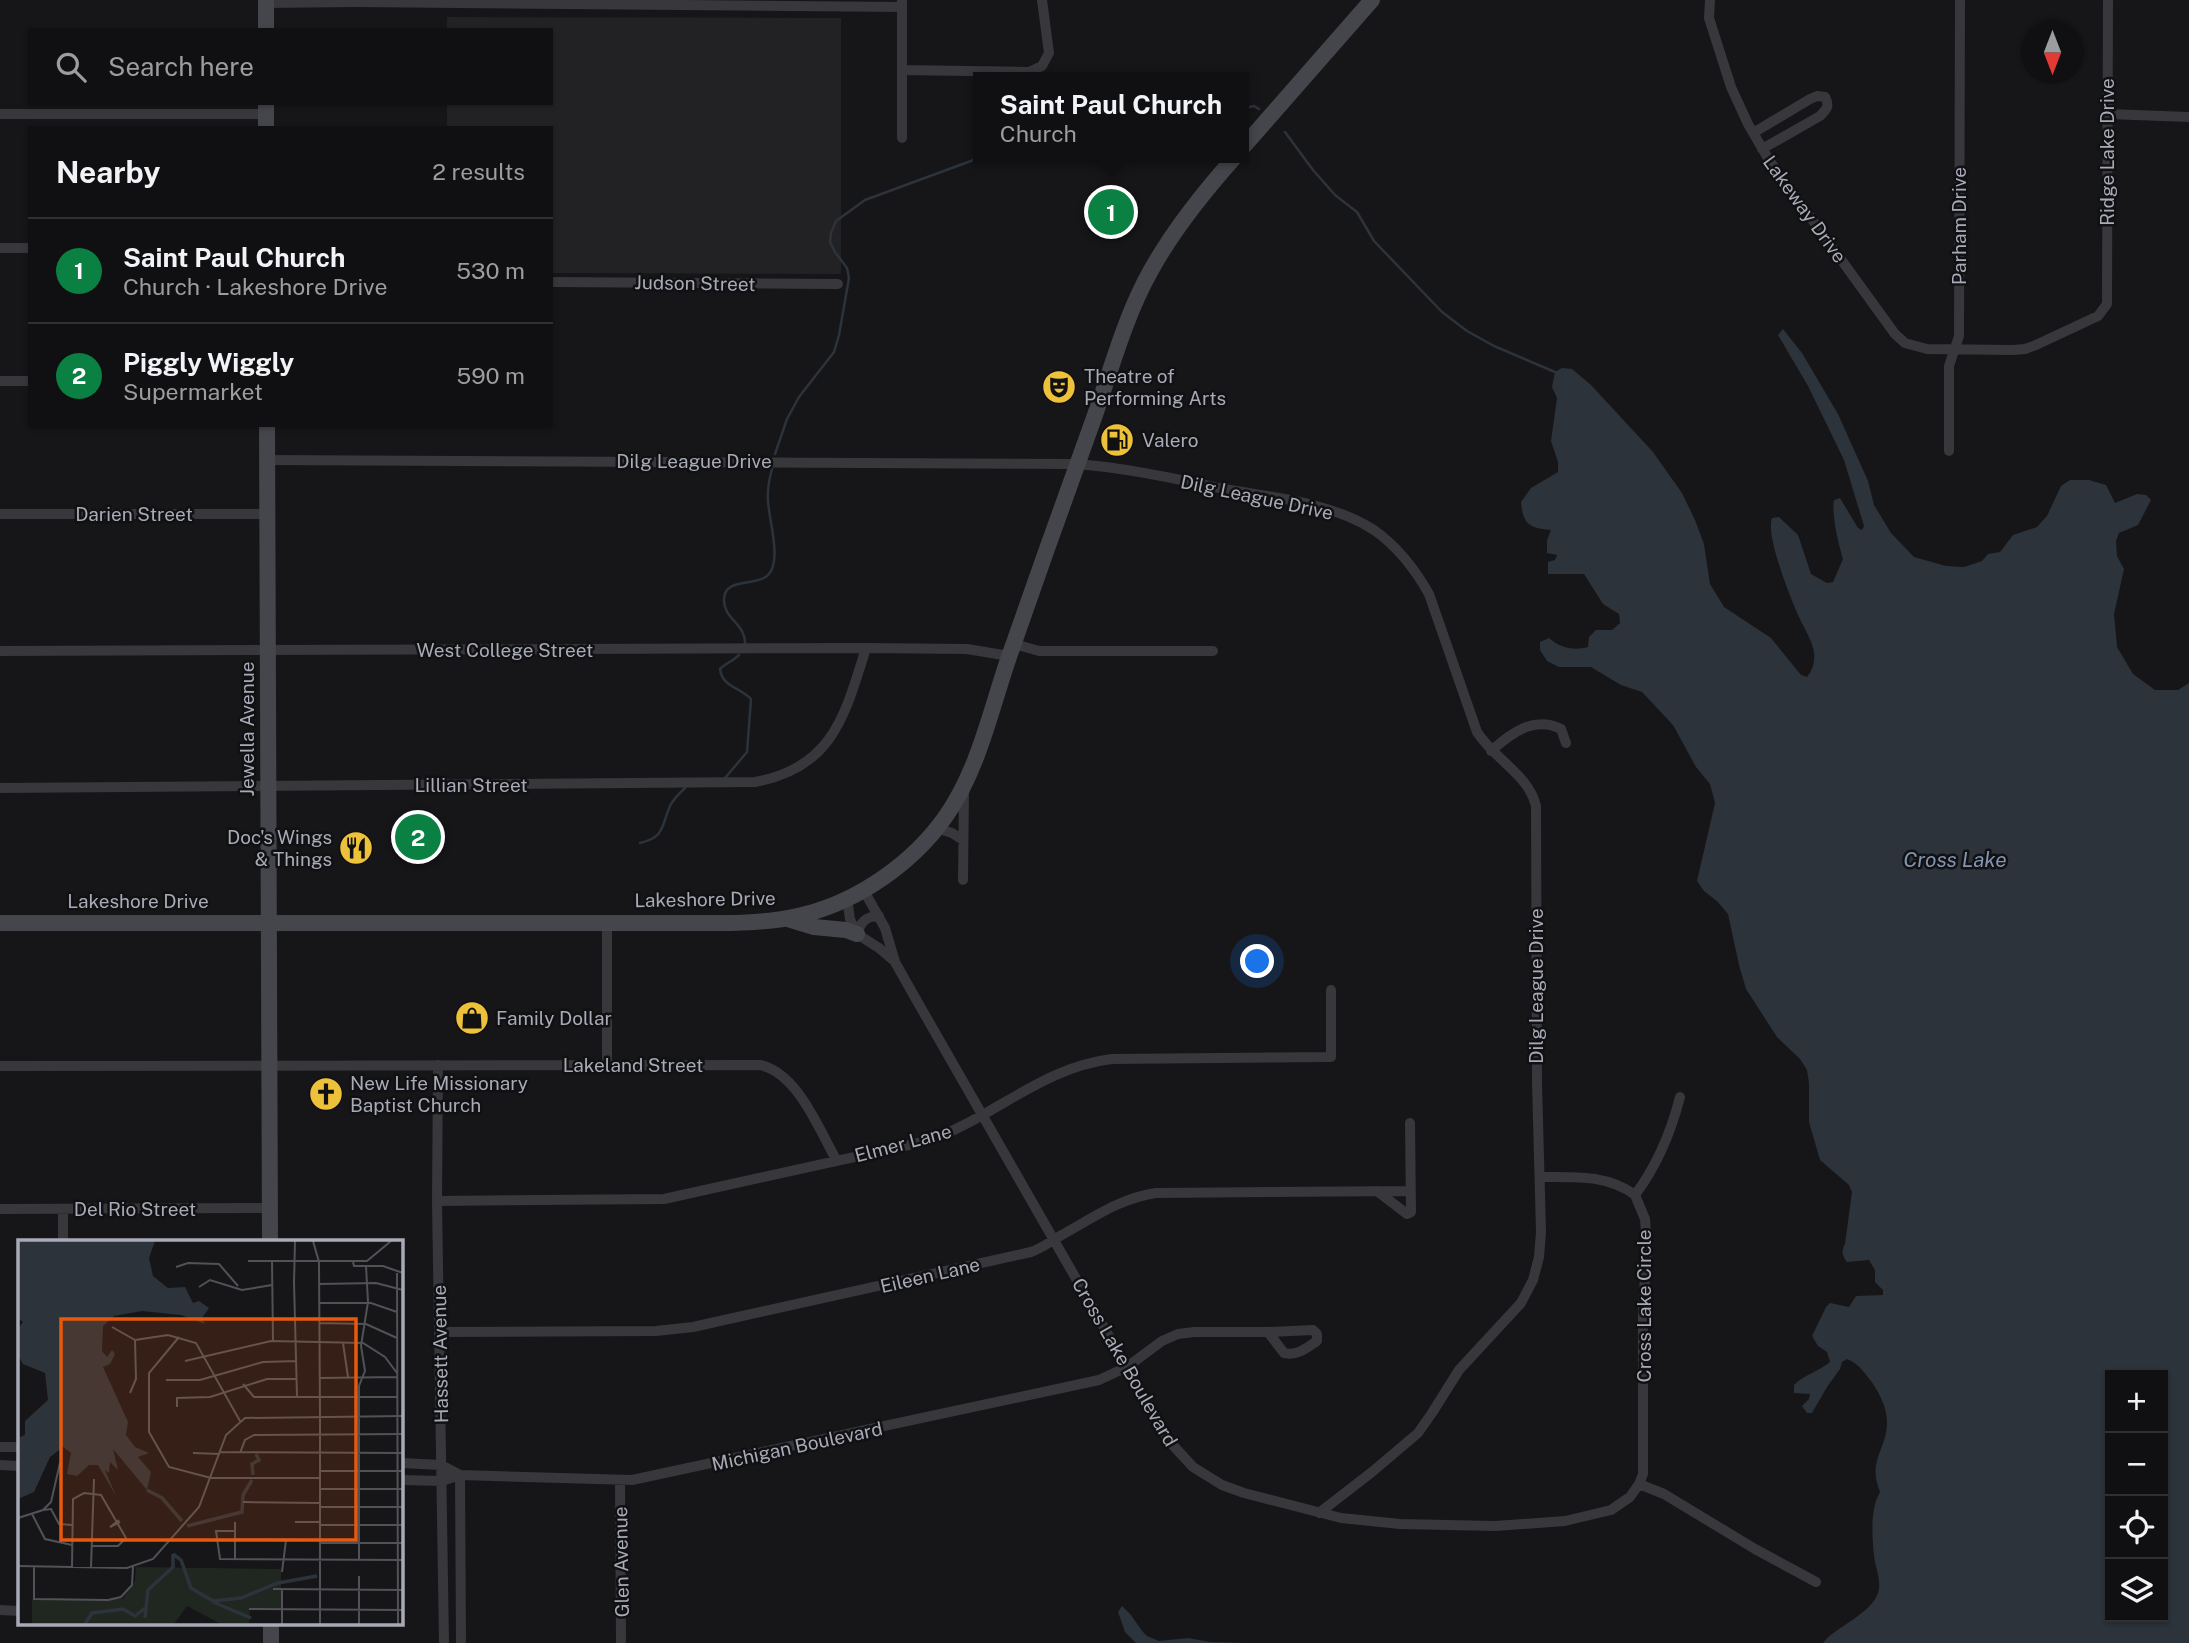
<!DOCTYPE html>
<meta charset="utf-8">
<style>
:root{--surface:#101012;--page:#1e1e20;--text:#f1f3f6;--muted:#9c9d9f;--line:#303032;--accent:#0b8043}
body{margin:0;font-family:"Public Sans",sans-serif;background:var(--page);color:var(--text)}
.controls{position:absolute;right:21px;bottom:21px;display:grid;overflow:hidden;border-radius:0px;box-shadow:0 2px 5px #0004}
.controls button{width:63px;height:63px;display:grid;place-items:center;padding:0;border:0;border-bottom:2px solid var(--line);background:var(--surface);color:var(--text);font:35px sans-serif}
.compass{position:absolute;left:2021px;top:21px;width:63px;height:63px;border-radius:50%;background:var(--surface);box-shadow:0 2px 5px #0004;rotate:180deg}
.you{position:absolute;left:1258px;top:962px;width:24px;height:24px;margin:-18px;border:5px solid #fff;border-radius:50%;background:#1a73e8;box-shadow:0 0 0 10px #1a73e833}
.badge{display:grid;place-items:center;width:46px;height:46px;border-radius:50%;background:var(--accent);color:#fff;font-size:23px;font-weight:700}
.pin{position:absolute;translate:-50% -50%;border:4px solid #fff;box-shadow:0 2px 7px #0006}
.popup{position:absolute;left:973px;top:72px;width:276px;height:91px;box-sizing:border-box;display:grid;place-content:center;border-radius:0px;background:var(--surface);filter:drop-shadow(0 2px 5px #0005);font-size:23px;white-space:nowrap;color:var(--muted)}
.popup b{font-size:26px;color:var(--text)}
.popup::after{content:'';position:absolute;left:50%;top:100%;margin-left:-14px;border:14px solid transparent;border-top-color:var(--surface)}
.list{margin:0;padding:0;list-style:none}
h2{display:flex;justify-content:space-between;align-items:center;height:91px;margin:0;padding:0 28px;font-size:30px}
h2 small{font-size:23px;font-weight:400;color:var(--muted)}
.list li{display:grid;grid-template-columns:46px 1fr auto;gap:21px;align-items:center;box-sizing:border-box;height:105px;padding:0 28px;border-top:2px solid var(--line)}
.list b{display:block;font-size:26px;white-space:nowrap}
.list p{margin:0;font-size:23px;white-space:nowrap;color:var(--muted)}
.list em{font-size:23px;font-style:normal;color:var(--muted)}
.icon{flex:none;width:38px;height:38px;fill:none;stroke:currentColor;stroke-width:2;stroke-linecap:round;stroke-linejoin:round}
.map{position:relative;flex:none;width:2189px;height:1643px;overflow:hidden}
.search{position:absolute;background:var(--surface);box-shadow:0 2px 5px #0004;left:28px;top:28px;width:525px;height:77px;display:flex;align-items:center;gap:18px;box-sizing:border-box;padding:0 24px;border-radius:0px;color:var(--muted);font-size:26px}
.panel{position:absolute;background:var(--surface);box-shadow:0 2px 5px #0004;left:28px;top:126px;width:525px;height:301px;border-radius:0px}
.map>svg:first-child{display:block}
</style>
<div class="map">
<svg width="2189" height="1643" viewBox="0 0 2189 1643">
<rect width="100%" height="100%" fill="#161618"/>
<path fill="#222224" d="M 447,17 L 841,18 L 841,274 L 551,273 L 551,128 L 447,128 L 447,103 L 551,103 L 551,30 L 447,30 Z"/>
<path fill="#2c333b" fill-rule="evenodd" d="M 1783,329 L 1802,353 L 1838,414 L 1868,481 L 1874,505 L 1891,533 L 1914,557 L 1946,566 L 1964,567 L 1982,561 L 1988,554 L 2000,552 L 2013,535 L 2037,527 L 2047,516 L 2061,486 L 2070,480 L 2089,480 L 2106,485 L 2115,503 L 2137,494 L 2146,495 L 2151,500 L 2138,525 L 2119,533 L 2116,541 L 2117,556 L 2124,569 L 2114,614 L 2117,647 L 2133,674 L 2155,690 L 2178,690 L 2189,683 L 2189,1643 L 1823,1643 C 1835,1627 1871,1614 1878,1593 C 1882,1581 1875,1567 1874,1555 C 1872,1536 1870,1509 1880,1492 C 1867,1460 1887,1450 1887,1422 C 1887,1407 1879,1393 1871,1381 C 1863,1371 1859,1364 1847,1359 L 1842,1362 L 1840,1369 L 1827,1387 L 1812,1413 L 1807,1413 L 1802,1406 L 1809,1399 L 1810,1394 L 1794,1393 L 1794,1385 C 1805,1374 1818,1372 1830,1362 L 1827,1352 L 1818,1346 L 1812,1336 L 1826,1307 L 1830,1303 L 1849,1307 L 1856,1296 L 1883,1295 L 1883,1290 L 1875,1282 L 1875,1270 L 1869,1260 L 1847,1262 C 1842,1255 1841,1251 1845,1244 L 1852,1192 L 1849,1185 L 1820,1160 L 1809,1122 L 1809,1083 L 1807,1070 L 1800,1059 L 1777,1037 L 1746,989 L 1739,965 L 1728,914 L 1718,902 L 1704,891 L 1697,881 L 1715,803 L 1710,784 L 1696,767 L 1673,725 L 1642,692 L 1621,685 L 1591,667 L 1559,667 L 1547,661 L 1540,650 L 1540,642 L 1549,638 C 1560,648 1574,651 1588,647 L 1589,637 L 1596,630 L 1612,630 L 1620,623 L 1619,614 L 1603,604 L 1584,574 L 1548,574 L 1548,562 L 1555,560 L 1557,555 L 1547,553 L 1547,540 L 1551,530 C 1530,528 1523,525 1521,502 L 1531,488 L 1558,472 L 1558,462 L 1551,441 L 1557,398 L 1552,387 L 1555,372 L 1562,368 L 1572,369 L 1591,385 L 1653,452 L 1682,493 L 1695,520 L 1704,544 L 1710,584 L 1724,607 L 1771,638 L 1801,675 L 1807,677 C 1813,669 1815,662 1814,652 C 1812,640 1804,628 1799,617 C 1791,599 1765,535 1772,518 L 1779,517 L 1798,535 L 1811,574 L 1827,583 L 1833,582 L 1843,559 C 1839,546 1831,513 1834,500 L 1840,498 L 1858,528 L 1862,530 L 1864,526 L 1844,460 L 1808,386 L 1778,335 ZM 2110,1375 L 2163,1375 L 2163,1617 L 2110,1617 Z
M 1122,1606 L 1131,1615 L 1142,1631 L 1147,1636 L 1159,1641 L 1188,1638 L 1210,1642 L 1247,1643 L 1136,1643 L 1125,1632 L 1118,1612 Z"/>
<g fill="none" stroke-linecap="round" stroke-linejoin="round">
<path stroke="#2c333b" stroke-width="2.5" d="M 1244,108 L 1254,106 L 1259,109
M 1285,132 L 1313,170 L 1335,195 L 1357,212 L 1374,241 L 1442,312 L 1467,331 L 1494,346 L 1555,372
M 775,454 L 787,419 L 799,397 L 834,352 L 839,335 L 849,278 L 847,268 L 835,252 L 830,242 L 831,233 L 836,221 L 865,200 L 979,158
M 745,646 C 747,623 723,620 724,599 C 725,575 762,589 771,571 C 780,554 769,520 768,501 C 767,490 769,480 772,469
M 725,778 L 747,752 L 751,699 C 740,687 722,687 720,669 C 726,663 733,661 739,655
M 640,843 C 665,837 661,827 670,806 C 673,799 680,793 685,788"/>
<path stroke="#37373c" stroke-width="10" d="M 1710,0 L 1709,18 L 1731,87 L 1748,124 L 1769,160 L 1895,334 L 1905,343 L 1927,349 L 2013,350 L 2025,349 L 2036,345 L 2098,316 L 2107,304 L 2108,0
M 902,1 L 902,138
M 266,3 L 356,2 L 902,7
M 902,70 L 1029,72 L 1042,66 L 1049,53 L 1042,0
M 0,114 L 266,114
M 2107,114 L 2189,117
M 1753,133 L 1810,99 L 1817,96 L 1825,97 C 1830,106 1827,109 1820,116 L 1762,149
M 0,248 L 30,248
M 551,282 L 838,284
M 0,381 L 30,381
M 1949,451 L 1949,366 L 1959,336 L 1960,0
M 267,460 L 1077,464 C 1127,468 1176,479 1225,489 C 1275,498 1330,502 1374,530 C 1398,547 1415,569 1429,594 L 1477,732 C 1495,760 1529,775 1536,806 L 1537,1082 L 1541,1232 L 1539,1257 L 1533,1280 L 1521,1303 L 1459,1370 L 1432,1413 L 1418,1433 L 1372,1472 L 1319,1513
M 0,514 L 267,514
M 1014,644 L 1039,651 L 1213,651
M 0,651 L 866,648 L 967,649 L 1009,656
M 1491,751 C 1510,734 1534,715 1561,729 L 1566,743
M 0,788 L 755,782 C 833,768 845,715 866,648
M 936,828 L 952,833 L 963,840
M 963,880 L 964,788
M 863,889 L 885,928 L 895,962 L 913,994 L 1169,1441 L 1193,1467 L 1222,1485 L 1244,1493 L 1341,1518 L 1400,1524 L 1495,1526 L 1565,1521 L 1611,1510 L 1630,1497 L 1639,1484 L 1643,1474 L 1643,1309 L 1647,1245 L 1645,1219 L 1635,1195
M 847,898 L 850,919 L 857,934 L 879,948 L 893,960
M 607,922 L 607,1065
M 857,934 C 861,922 866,916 879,916
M 438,1065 L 437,1201 L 444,1643
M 0,1066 L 760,1065 C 798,1073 819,1130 837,1161
M 1540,1177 C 1573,1177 1607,1174 1635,1195
M 1377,1191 L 1407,1214 L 1411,1212 L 1410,1123
M 1635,1195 C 1656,1167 1671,1132 1680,1097
M 437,1201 L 664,1199 L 927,1141 C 992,1119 1042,1067 1112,1059 L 1331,1057 L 1331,990
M 0,1209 L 269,1208
M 63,1209 L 63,1242
M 1313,1330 L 1317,1334 L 1317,1341 C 1306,1348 1298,1356 1284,1353 L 1268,1332 Z
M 440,1332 L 656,1331 L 693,1327 L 1031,1252 C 1042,1248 1050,1242 1060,1236 C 1091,1219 1120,1198 1156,1193 L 1410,1191
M 0,1447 L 19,1447
M 401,1463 L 441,1465 L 460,1475
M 0,1465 L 19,1466
M 460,1475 L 461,1643
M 401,1480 L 442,1481 L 460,1475 L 632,1480 L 1099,1380 L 1127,1367 L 1162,1341 L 1178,1334 L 1194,1332 L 1268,1332
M 620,1481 L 621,1643
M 1639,1484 L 1664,1494 L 1755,1549 L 1816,1582
M 0,1610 L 19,1611"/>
<path stroke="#45464c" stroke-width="16" d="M 266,0 L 266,30
M 266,103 L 266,128
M 1244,146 L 1372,0
M 267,425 L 270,1242
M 788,919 L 814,927 L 846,930 L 857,934
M 0,923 L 732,923 C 757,922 782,921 806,914 C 860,900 914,862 946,816 C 979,769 991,708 1010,654 C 1038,574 1066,495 1095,415 C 1112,367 1125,317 1150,272 C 1173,230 1202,194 1234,158
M 271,1624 L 271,1643"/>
</g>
<defs>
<g id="theatre-disc" transform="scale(1.75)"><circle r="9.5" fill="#edc139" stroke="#111113"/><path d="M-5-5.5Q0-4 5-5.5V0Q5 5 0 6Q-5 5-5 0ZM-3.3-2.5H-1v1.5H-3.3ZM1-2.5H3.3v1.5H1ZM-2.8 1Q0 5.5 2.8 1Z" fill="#111"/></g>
<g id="fuel-disc" transform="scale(1.75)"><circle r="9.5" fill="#edc139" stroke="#111113"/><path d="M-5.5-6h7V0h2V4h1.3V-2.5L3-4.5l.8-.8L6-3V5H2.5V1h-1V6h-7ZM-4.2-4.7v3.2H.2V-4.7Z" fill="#111"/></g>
<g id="restaurant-disc" transform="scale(1.75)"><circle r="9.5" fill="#edc139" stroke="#111113"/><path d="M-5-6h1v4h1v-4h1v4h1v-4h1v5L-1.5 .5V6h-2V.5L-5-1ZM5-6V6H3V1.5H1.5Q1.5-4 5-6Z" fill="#111"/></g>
<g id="shop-disc" transform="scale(1.75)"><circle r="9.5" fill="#edc139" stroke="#111113"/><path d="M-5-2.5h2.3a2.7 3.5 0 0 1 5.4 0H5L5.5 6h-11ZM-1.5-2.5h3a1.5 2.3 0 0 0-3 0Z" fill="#111"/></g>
<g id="church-disc" transform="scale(1.75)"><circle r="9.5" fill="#edc139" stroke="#111113"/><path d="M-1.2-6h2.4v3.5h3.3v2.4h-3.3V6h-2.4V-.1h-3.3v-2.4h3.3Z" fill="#111"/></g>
</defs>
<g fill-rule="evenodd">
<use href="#theatre-disc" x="1059" y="387"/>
<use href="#fuel-disc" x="1117" y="440"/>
<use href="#restaurant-disc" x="356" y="848"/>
<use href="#shop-disc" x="472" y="1018"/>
<use href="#church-disc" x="326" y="1094"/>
</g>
<g text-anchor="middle" stroke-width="5" stroke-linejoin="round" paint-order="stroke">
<g font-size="19" fill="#a8abb7" stroke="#111113">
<text transform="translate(2107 152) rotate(-90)" y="7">Ridge Lake Drive</text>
<text transform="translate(1805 209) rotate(54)" y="7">Lakeway Drive</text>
<text transform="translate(1959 226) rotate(-90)" y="7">Parham Drive</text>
<text transform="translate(695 283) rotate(1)" y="7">Judson Street</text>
<text x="694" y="468">Dilg League Drive</text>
<text transform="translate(1257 497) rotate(12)" y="7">Dilg League Drive</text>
<text x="134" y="521">Darien Street</text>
<text x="505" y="657">West College Street</text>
<text transform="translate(247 729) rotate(-90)" y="7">Jewella Avenue</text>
<text x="471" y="792">Lillian Street</text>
<text transform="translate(705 899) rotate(-1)" y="7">Lakeshore Drive</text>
<text x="138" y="908">Lakeshore Drive</text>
<text transform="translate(1536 986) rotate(-90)" y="7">Dilg League Drive</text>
<text x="633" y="1072">Lakeland Street</text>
<text transform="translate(903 1143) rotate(-15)" y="7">Elmer Lane</text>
<text x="135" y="1216">Del Rio Street</text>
<text transform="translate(930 1275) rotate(-13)" y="7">Eileen Lane</text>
<text transform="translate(1644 1306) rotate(-90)" y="7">Cross Lake Circle</text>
<text transform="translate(440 1354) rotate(-91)" y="7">Hassett Avenue</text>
<text transform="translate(1125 1362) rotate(60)" y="7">Cross Lake Boulevard</text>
<text transform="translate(797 1446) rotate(-12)" y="7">Michigan Boulevard</text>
<text transform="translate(621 1562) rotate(-91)" y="7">Glen Avenue</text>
</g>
<g font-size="19" fill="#a8abb7" stroke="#111113" text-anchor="start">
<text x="1084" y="383">Theatre of<tspan x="1084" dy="22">Performing Arts</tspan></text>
<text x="1142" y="447">Valero</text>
<text x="332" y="844" text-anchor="end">Doc's Wings<tspan x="332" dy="22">&amp; Things</tspan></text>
<text x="496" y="1025">Family Dollar</text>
<text x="350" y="1090">New Life Missionary<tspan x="350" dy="22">Baptist Church</tspan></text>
</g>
<g font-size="21" font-style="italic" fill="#8095b1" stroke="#111113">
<text x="1955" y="867">Cross Lake</text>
</g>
</g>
<g transform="translate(18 1240)">
<rect width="385" height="385" fill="#161618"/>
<path d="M 118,327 L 263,329 L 263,369 L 232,369 L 231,384 L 203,384 L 169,366 L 156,384 L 14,384 L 14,359 L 105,359 L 117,341 Z" fill="#202721"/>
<path d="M 0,1 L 137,1 L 131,18 L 135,36 L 150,48 L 167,47 L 175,63 L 181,61 L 191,68 L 184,78 L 187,84 L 163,75 L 124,71 L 96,76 L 85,86 L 84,111 L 89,117 L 94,110 L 97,114 L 92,124 L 85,127 L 110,182 L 108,195 L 117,207 L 131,213 L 120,217 L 133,232 L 129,250 L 95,209 L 100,230 L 92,222 L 91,233 L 87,230 L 98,256 L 80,225 L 71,225 L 59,236 L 49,234 L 53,213 L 45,207 L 32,217 L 16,252 L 0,259 L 0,198 L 7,195 L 7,181 L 30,160 L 27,133 L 5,124 L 0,115 L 0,89 L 5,82 L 0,78 Z" fill="#2c333b"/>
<path fill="none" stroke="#2c333b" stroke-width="3.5" d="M 235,235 L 234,224 L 241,220 L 238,214M 129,250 L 144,258 L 164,281M 169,286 L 224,272 L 225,255 L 234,240M 155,314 L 163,320 L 173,348 L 195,361 L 223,358 L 260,343 L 299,336M 195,362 L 233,378M 127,378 L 130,350 L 155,327 L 155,314M 67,384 L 74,373 L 105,369 L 117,376 L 127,368"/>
<path fill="none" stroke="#505258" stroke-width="2" d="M 295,1 L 301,22 L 302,176M 230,21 L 349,21 L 373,1M 254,21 L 255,101M 335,22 L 336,26 L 365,26 L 385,33M 158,27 L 170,23 L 201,24 L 220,46M 379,33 L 380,384M 276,42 L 279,157M 276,43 L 277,1M 301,44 L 358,43 L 385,50M 181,47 L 192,40 L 224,50 L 254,45M 302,63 L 353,63 L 379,72M 302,83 L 348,84 L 379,98M 94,87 L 117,100M 161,97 L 131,133 L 131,192 L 151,227 L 193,238 L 302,238M 117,100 L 150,95 L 178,103 L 222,181M 325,103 L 330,137M 167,121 L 253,101 L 345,103 L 367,117 L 379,133M 302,138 L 379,137M 148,140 L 182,140 L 245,122 L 279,121M 225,144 L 236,157 L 379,157M 112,153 L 118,139 L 117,100M 159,167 L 159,158 L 192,157 L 249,139 L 279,139M 302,176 L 302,384M 202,212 L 385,213M 175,213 L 202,214M 222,213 L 227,200 L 236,195 L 385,194M 302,231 L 385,231M 302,249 L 385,249M 225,262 L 302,263M 302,267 L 385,267M 25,270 L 33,269 L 41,284 L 54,285M 14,274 L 27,299 L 54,305M 0,278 L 25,270 L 33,262 L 42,223M 101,280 L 92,287 L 102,282M 217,282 L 217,320M 277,282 L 302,282M 302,285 L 385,285M 217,291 L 198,291 L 202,319 L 385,320M 217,299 L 302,300M 302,303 L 385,303M 341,321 L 341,146 L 347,131 L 343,106 L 350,62 L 348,26M 0,326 L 109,328 L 135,319 L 181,267 L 208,195 L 227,178 L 385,176M 16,327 L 16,359 L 90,360 L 103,357 L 114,345 L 115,327M 54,327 L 55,259 L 66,253 L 83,255 L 108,298 L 100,306 L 74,306M 73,327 L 76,239M 264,332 L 268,300M 341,336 L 341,384M 255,349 L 385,350M 231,369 L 385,370M 264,384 L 264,349"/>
<path fill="#e8590c" fill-opacity="0.15" stroke="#e8590c" stroke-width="3.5" d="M 43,79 L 338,79 L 338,300 L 43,300 Z"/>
<rect width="385" height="385" fill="none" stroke="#a8abb7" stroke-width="3.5"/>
</g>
</svg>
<div class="controls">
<button>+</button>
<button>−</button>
<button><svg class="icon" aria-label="locate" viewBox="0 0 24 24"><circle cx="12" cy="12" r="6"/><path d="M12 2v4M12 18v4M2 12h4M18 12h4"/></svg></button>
<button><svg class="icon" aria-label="layers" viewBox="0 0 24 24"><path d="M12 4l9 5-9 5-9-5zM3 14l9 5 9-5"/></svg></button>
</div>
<svg class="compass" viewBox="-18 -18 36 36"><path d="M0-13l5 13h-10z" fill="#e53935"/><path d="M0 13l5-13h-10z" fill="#9c9d9f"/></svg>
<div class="you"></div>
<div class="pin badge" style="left:1111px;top:212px">1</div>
<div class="popup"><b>Saint Paul Church</b>Church</div>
<div class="pin badge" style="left:418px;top:837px">2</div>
<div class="search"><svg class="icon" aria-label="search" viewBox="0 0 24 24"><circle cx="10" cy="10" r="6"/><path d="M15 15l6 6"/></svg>Search here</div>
<section class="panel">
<h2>Nearby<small>2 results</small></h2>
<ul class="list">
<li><span class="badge">1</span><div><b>Saint Paul Church</b><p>Church · Lakeshore Drive</p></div><em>530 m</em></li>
<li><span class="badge">2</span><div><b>Piggly Wiggly</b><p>Supermarket</p></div><em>590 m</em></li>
</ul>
</section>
</div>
